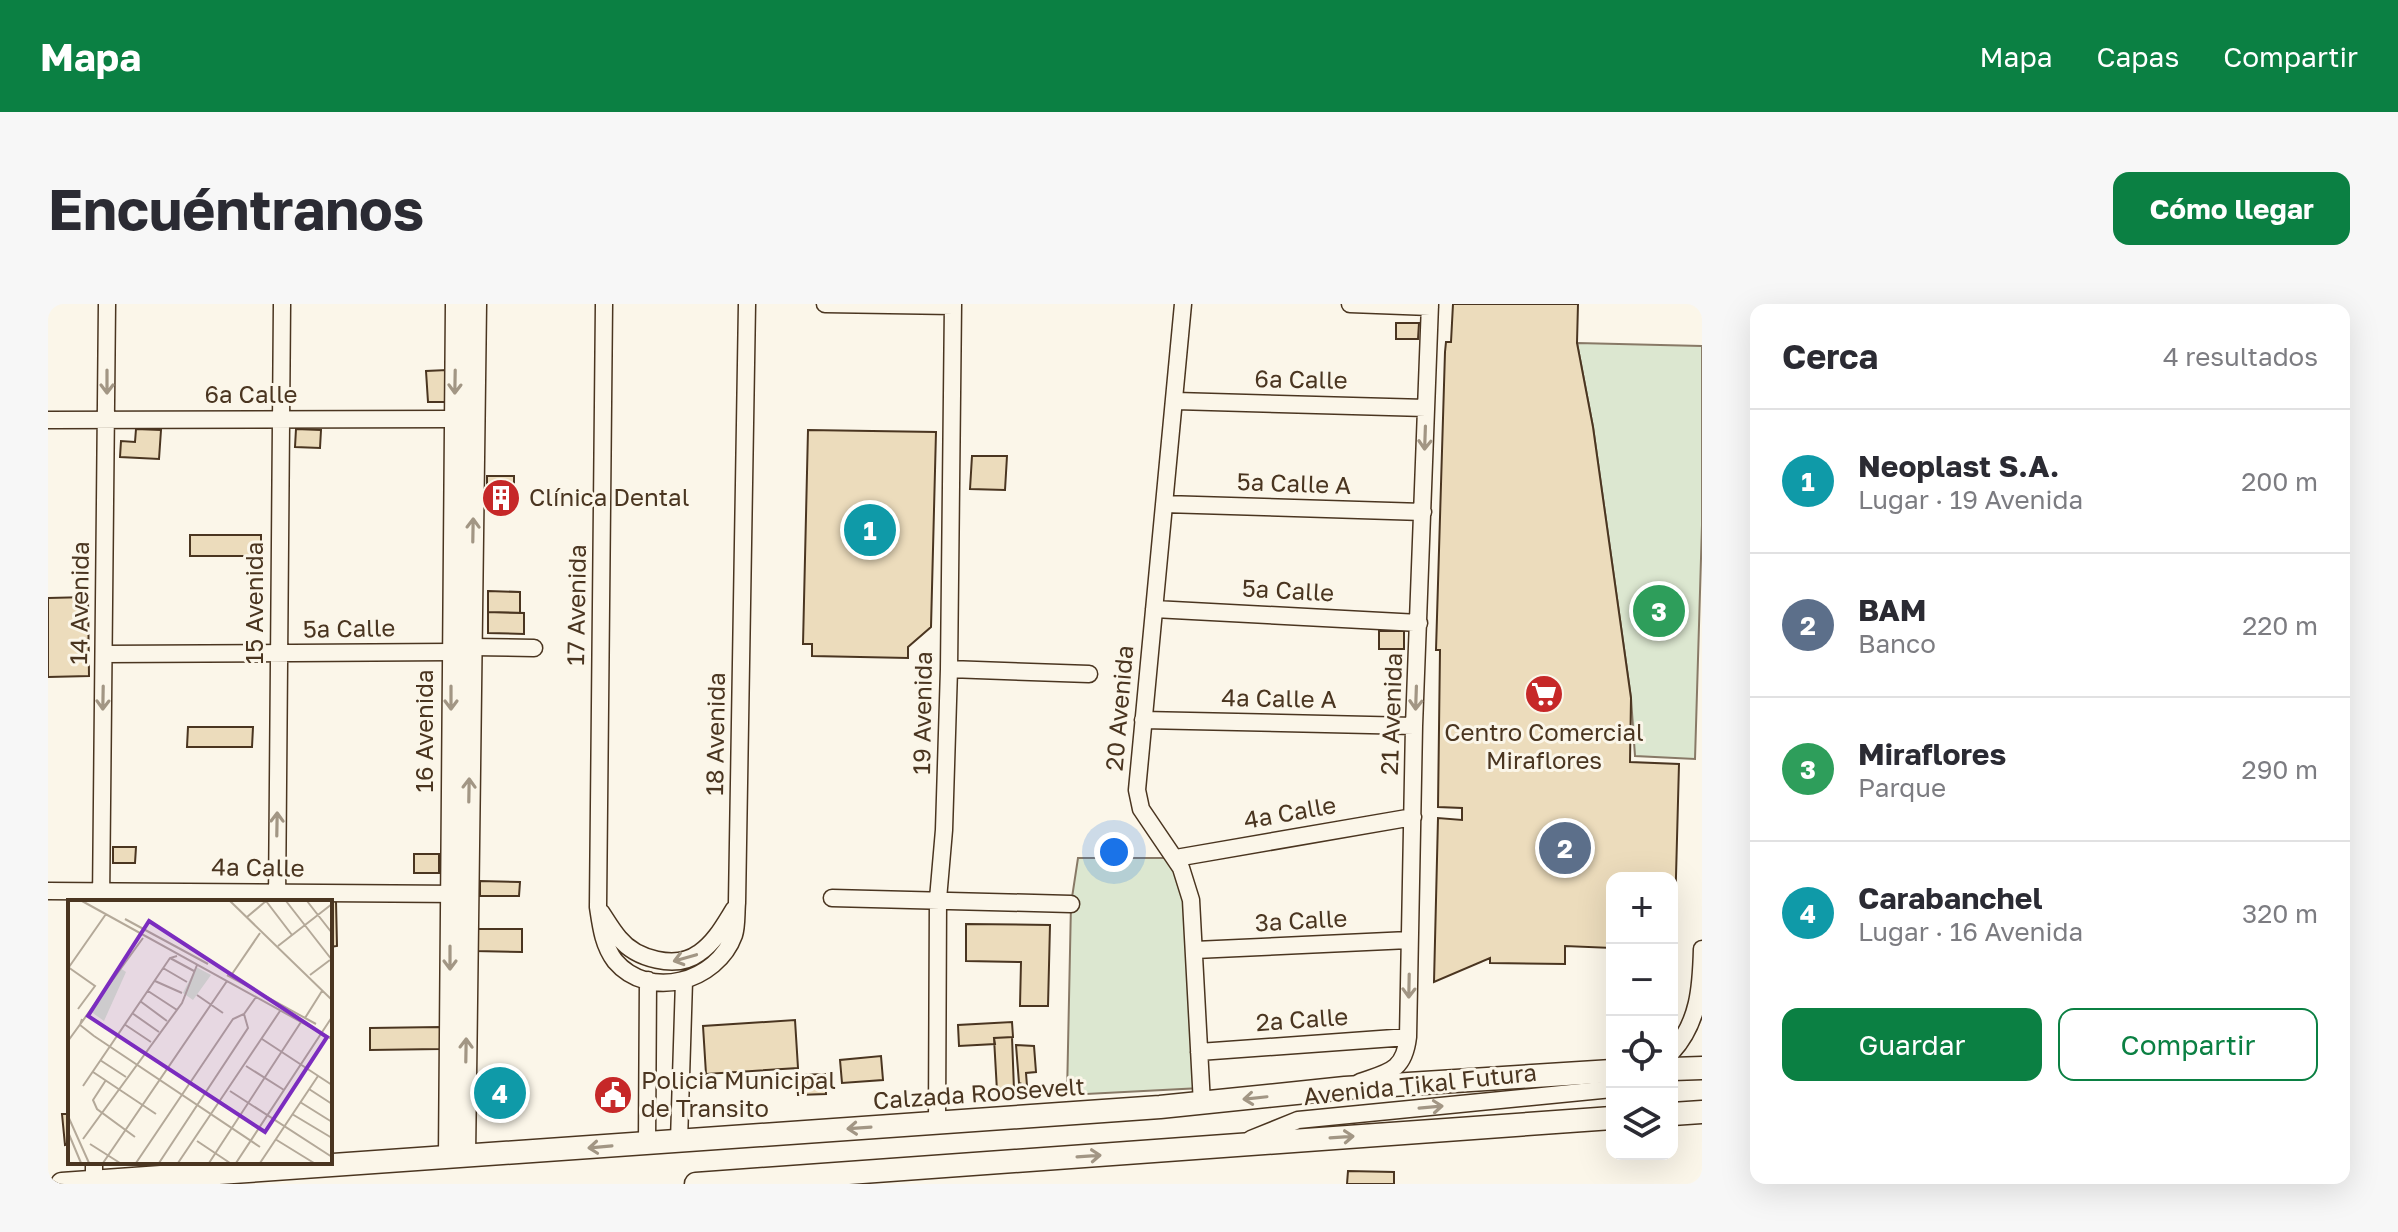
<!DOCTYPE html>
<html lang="es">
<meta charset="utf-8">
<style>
:root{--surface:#fff;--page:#f7f7f7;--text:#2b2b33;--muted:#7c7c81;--line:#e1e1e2;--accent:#0b8043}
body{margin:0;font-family:"Golos Text",sans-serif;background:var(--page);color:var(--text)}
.controls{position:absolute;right:24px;bottom:24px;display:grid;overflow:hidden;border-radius:16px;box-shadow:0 8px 32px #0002}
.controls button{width:72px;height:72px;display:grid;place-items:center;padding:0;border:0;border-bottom:2px solid var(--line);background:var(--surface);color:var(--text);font:40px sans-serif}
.you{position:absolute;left:1066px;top:548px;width:28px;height:28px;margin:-20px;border:6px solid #fff;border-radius:50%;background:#1a73e8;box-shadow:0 0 0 12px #1a73e833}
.badge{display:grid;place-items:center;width:52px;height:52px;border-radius:50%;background:var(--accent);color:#fff;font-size:26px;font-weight:700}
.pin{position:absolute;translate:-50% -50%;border:4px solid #fff;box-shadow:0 2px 8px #0006}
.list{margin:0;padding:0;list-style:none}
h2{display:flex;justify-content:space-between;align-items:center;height:104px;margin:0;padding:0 32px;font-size:34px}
h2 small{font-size:26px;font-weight:400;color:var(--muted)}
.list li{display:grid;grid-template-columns:52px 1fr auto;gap:24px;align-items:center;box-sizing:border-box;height:144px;padding:0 32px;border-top:2px solid var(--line)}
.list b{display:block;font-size:30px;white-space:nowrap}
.list p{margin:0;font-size:26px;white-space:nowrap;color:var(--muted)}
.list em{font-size:26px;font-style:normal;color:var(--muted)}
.actions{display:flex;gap:16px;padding:24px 32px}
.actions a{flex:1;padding:18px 0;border:2px solid var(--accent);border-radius:16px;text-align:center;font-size:28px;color:var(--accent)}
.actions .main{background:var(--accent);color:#fff}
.icon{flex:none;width:44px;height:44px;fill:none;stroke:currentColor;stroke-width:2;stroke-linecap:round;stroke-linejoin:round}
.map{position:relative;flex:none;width:1654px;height:880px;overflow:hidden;border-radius:16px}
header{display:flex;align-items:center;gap:48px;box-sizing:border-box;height:112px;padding:0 40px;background:var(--accent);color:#fff}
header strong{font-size:38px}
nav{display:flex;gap:44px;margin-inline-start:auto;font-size:28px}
.intro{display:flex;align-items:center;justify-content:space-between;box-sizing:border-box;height:192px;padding:0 48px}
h1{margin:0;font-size:56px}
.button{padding:20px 36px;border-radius:16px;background:var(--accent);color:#fff;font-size:28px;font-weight:700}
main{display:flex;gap:48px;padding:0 48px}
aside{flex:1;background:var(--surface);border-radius:16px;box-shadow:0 8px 32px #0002}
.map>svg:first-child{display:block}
</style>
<header>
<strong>Mapa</strong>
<nav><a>Mapa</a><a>Capas</a><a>Compartir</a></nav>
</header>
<div class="intro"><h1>Encuéntranos</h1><a class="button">Cómo llegar</a></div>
<main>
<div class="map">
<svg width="1654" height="880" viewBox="0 0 1654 880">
<rect width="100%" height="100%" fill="#fbf6e9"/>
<path fill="#dce7d0" stroke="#887966" stroke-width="2" d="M 1529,39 L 1654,42 L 1654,221 L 1647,455 L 1587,452 L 1583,394 L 1545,123 Z
M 1030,554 L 1128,554 L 1138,578 L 1153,784 L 1019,791 L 1023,600 Z"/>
<path fill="#ecdcbc" stroke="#4a3520" stroke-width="2" d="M 1405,0 L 1530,0 L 1529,39 L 1545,123 L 1583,394 L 1582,458 L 1631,460 L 1626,647 L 1624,647 L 1624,574 L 1564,574 L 1564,644 L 1517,642 L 1517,660 L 1442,659 L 1442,654 L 1386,678 L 1390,514 L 1414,516 L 1414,504 L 1390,503 L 1392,346 L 1388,346 L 1397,48 L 1398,38 L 1403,38 Z
M 1348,19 L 1371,19 L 1370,35 L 1348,35 Z
M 399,66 L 400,98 L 380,98 L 378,67 Z
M 88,125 L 113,126 L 111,155 L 72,153 L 73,137 L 87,138 Z
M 248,125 L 273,126 L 272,144 L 247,143 Z
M 760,126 L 888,128 L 883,323 L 860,343 L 860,354 L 764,352 L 764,340 L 755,340 Z
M 924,152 L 959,152 L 957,186 L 922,185 Z
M 439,172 L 466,172 L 466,187 L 439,188 Z
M 466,187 L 466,201 L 440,201 L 439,188 Z
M 142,231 L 213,231 L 213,252 L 142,252 Z
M 440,287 L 472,288 L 472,309 L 440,308 Z
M 40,293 L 41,372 L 0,373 L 0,294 Z
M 440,308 L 476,309 L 476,330 L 440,329 Z
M 1331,327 L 1356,327 L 1356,345 L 1331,345 Z
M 140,423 L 205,423 L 204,443 L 139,443 Z
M 65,543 L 88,543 L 87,559 L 65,559 Z
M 366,550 L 391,550 L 391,569 L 366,569 Z
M 432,577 L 472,578 L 471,592 L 432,592 Z
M 288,597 L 289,642 L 282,643 L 282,598 L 243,598 Z
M 918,620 L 1002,621 L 1000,702 L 972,702 L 973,658 L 918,657 Z
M 428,625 L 474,625 L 474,648 L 427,647 Z
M 747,716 L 750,764 L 658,770 L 655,722 Z
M 964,718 L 965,733 L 946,734 L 947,740 L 911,742 L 910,721 Z
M 392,723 L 392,745 L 322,746 L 322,724 Z
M 964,733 L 966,786 L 949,787 L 946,734 Z
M 968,741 L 986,742 L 988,768 L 978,769 L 979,782 L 971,779 Z
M 833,752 L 835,776 L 794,779 L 792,756 Z
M 777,770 L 778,790 L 750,791 L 749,771 Z
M 472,775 L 473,801 L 431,803 L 430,777 Z
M 14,810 L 22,810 L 22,840 L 17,841 Z
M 1300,867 L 1346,868 L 1346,880 L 1299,880 Z"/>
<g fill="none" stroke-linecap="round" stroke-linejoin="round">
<g stroke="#4a3520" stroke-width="19">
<path id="minor" d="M 556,0 L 550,603 C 553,623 555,641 567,657 C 601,697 669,678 686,631 C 689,622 688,609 689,599 L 699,0
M 777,0 L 905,2
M 1135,0 L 1089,486 L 1093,505 L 1133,564 L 1143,596 L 1154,800
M 1302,0 L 1382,3
M 1128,97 L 1378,104
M 0,116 L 406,115
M 1116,200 L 1375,208
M 1106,305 L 1371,319
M 423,343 L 486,344
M 56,350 L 404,348
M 901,365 L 1041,370
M 1095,416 L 1366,422
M 1128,554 L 1365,513
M 0,587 L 414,590
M 784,594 L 1023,600
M 53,598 L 59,0
M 229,598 L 234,0
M 553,608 C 559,617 564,626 571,634 C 588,655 628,666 651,649 C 667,638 676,621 686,605
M 1147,646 L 1361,636
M 1151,748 L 1360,733
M 1624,748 C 1651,718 1653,683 1654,645
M 1312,778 C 1341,768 1356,767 1360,733 L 1366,422 L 1382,0
M 889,819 L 890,595 L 896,526 L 901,365 L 905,0
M 1203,835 L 1250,816 L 1564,785
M 631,837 L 636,677
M 599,839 L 600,676
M 46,880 L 46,858"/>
</g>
<g stroke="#4a3520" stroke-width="23">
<path id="major" d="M 417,852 L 428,0
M 401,853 L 408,0"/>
</g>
<g stroke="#4a3520" stroke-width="25">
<path id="highway" d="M 1624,765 L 1654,764
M 1624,810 L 1654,808
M 14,880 L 1112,803 L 1297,784 L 1564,767
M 648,880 L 1564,814"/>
</g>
<use href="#minor" stroke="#fbf6e9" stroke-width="16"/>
<use href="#major" stroke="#fbf6e9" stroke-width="20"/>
<use href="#highway" stroke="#fbf6e9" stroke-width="22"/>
</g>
<defs><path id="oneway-shaft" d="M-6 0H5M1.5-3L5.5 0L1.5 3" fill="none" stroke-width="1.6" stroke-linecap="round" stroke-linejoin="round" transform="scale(2)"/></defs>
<g stroke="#a29684">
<use href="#oneway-shaft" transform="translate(59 78) rotate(90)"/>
<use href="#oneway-shaft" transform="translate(407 78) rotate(91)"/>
<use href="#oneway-shaft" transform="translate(1377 134) rotate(92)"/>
<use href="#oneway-shaft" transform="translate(425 226) rotate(-89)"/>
<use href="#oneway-shaft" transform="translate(55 394) rotate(91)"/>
<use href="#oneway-shaft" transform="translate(403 394) rotate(90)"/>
<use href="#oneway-shaft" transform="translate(1368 394) rotate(92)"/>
<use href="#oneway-shaft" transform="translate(421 486) rotate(-89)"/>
<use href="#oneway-shaft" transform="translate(229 520) rotate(-89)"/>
<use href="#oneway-shaft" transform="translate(402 654) rotate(90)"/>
<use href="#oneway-shaft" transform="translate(637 654) rotate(164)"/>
<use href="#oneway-shaft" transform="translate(1361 682) rotate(91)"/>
<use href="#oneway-shaft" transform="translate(418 746) rotate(-89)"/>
<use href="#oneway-shaft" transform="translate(1207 794) rotate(174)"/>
<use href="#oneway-shaft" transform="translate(1383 803) rotate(-5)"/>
<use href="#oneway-shaft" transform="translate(811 824) rotate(176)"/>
<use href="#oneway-shaft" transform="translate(1294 833) rotate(-4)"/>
<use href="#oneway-shaft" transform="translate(552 843) rotate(175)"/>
<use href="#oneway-shaft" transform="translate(1041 852) rotate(-4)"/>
</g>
<defs>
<g id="building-disc" transform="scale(2)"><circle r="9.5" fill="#c62828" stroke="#fbf6e9"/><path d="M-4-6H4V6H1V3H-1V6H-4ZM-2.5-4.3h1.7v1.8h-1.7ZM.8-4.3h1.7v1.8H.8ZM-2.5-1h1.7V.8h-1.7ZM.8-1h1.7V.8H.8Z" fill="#fff"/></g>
<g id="supermarket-disc" transform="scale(2)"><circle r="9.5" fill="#c62828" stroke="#fbf6e9"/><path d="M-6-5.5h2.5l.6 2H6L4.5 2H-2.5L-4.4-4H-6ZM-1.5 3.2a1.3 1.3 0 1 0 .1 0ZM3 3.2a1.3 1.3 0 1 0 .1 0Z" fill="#fff"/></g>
<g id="civic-disc" transform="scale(2)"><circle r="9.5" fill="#c62828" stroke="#fbf6e9"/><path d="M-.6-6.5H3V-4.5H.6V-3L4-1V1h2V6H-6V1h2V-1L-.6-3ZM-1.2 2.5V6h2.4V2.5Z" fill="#fff"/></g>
</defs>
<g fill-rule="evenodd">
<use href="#building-disc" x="453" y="194"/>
<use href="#supermarket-disc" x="1496" y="390"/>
<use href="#civic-disc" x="565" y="791"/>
</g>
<g text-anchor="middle" stroke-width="6" stroke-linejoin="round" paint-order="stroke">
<g font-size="24" fill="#4a3520" stroke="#fbf6e9">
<text transform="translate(1253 76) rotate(1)" y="8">6a Calle</text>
<text x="203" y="99">6a Calle</text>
<text transform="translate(1246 180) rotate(2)" y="8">5a Calle A</text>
<text transform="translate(1240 287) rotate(3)" y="8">5a Calle</text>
<text transform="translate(32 299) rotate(-89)" y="8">14 Avenida</text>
<text transform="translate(207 299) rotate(-90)" y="8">15 Avenida</text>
<text transform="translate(529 301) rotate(-89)" y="8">17 Avenida</text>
<text transform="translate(301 325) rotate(-1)" y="8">5a Calle</text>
<text transform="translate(1231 395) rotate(1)" y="8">4a Calle A</text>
<text transform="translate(1072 404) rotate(-85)" y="8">20 Avenida</text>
<text transform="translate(875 409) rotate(-89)" y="8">19 Avenida</text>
<text transform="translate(1344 410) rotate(-88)" y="8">21 Avenida</text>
<text transform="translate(377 427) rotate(-90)" y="8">16 Avenida</text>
<text transform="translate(668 430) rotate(-89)" y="8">18 Avenida</text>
<text transform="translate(1242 509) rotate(-10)" y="8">4a Calle</text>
<text transform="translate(210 564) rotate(1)" y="8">4a Calle</text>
<text transform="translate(1253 617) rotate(-3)" y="8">3a Calle</text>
<text transform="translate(1254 716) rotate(-4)" y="8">2a Calle</text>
<text transform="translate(1372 781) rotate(-6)" y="8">Avenida Tikal Futura</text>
<text transform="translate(931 790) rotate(-4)" y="8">Calzada Roosevelt</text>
</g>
<g font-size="24" fill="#4a3520" stroke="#fbf6e9" text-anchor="start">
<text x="481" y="202">Clínica Dental</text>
<text x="1496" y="437" text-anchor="middle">Centro Comercial<tspan x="1496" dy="28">Miraflores</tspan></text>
<text x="593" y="785">Policia Municipal<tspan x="593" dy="28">de Transito</tspan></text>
</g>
</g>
<g transform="translate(20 596)">
<rect width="264" height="264" fill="#fbf6e9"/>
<path d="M 128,67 L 143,75 L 125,100 L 115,93 ZM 52,68 L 58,72 L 36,121 L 22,111 Z" fill="#dce7d0"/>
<path fill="none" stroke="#b4a999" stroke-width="2" d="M 14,1 L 264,139M 162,1 L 264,100M 198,1 L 224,35M 218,1 L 264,60M 239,1 L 264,33M 179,17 L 198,1M 57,19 L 140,64M 210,46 L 264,4M 102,58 L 126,71M 0,67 L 27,86 L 10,109M 1,67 L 38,14M 95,68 L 119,82M 159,75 L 248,124M 242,75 L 262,60M 162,77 L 192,33M 87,81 L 114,93M 80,91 L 109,110M 129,95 L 155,113M 72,101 L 99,121M 64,113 L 91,132M 237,118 L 254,91M 14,119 L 12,125 L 26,136 L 192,247M 56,124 L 83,142M 49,135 L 75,153M 194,139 L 264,185M 0,141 L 75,38M 32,160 L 58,177M 178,166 L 216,190M 25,172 L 88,214M 38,180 L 25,200 L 29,209 L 67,237M 15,186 L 102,58 L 109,56M 241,189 L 264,204M 162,191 L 264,257M 232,202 L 264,222M 224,214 L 264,238M 0,216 L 21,263M 0,232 L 13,263M 15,239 L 114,103 L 129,65M 207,239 L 246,263M 129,241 L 162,263M 22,244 L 52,263M 35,263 L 159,81M 68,263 L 165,119 L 176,114 L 188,97M 91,263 L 180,128 L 176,114M 110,263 L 212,111M 141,263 L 233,122M 168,263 L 264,117M 192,263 L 250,176"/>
<path fill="#7b2cbf" fill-opacity="0.15" stroke="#7b2cbf" stroke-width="4" d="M 81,21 L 259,137 L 197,232 L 20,116 Z"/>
<rect width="264" height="264" fill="none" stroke="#4a3520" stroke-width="4"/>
</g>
</svg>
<div class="controls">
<button>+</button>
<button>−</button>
<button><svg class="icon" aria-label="locate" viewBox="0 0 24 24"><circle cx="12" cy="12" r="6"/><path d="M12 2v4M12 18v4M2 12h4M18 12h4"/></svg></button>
<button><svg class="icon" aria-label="layers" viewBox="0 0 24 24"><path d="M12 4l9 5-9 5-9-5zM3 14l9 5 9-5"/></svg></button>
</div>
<div class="you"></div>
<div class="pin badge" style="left:822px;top:226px;background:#0f9aa8">1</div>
<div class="pin badge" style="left:1517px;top:544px;background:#5c6f8a">2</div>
<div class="pin badge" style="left:1611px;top:307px;background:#2e9e5b">3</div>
<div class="pin badge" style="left:452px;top:789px;background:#0f9aa8">4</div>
</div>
<aside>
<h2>Cerca<small>4 resultados</small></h2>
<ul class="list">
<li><span class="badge" style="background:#0f9aa8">1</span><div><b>Neoplast S.A.</b><p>Lugar · 19 Avenida</p></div><em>200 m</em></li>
<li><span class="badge" style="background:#5c6f8a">2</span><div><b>BAM</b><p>Banco</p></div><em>220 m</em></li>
<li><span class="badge" style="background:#2e9e5b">3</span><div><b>Miraflores</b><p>Parque</p></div><em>290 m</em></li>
<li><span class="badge" style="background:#0f9aa8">4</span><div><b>Carabanchel</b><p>Lugar · 16 Avenida</p></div><em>320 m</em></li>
</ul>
<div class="actions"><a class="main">Guardar</a><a>Compartir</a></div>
</aside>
</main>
